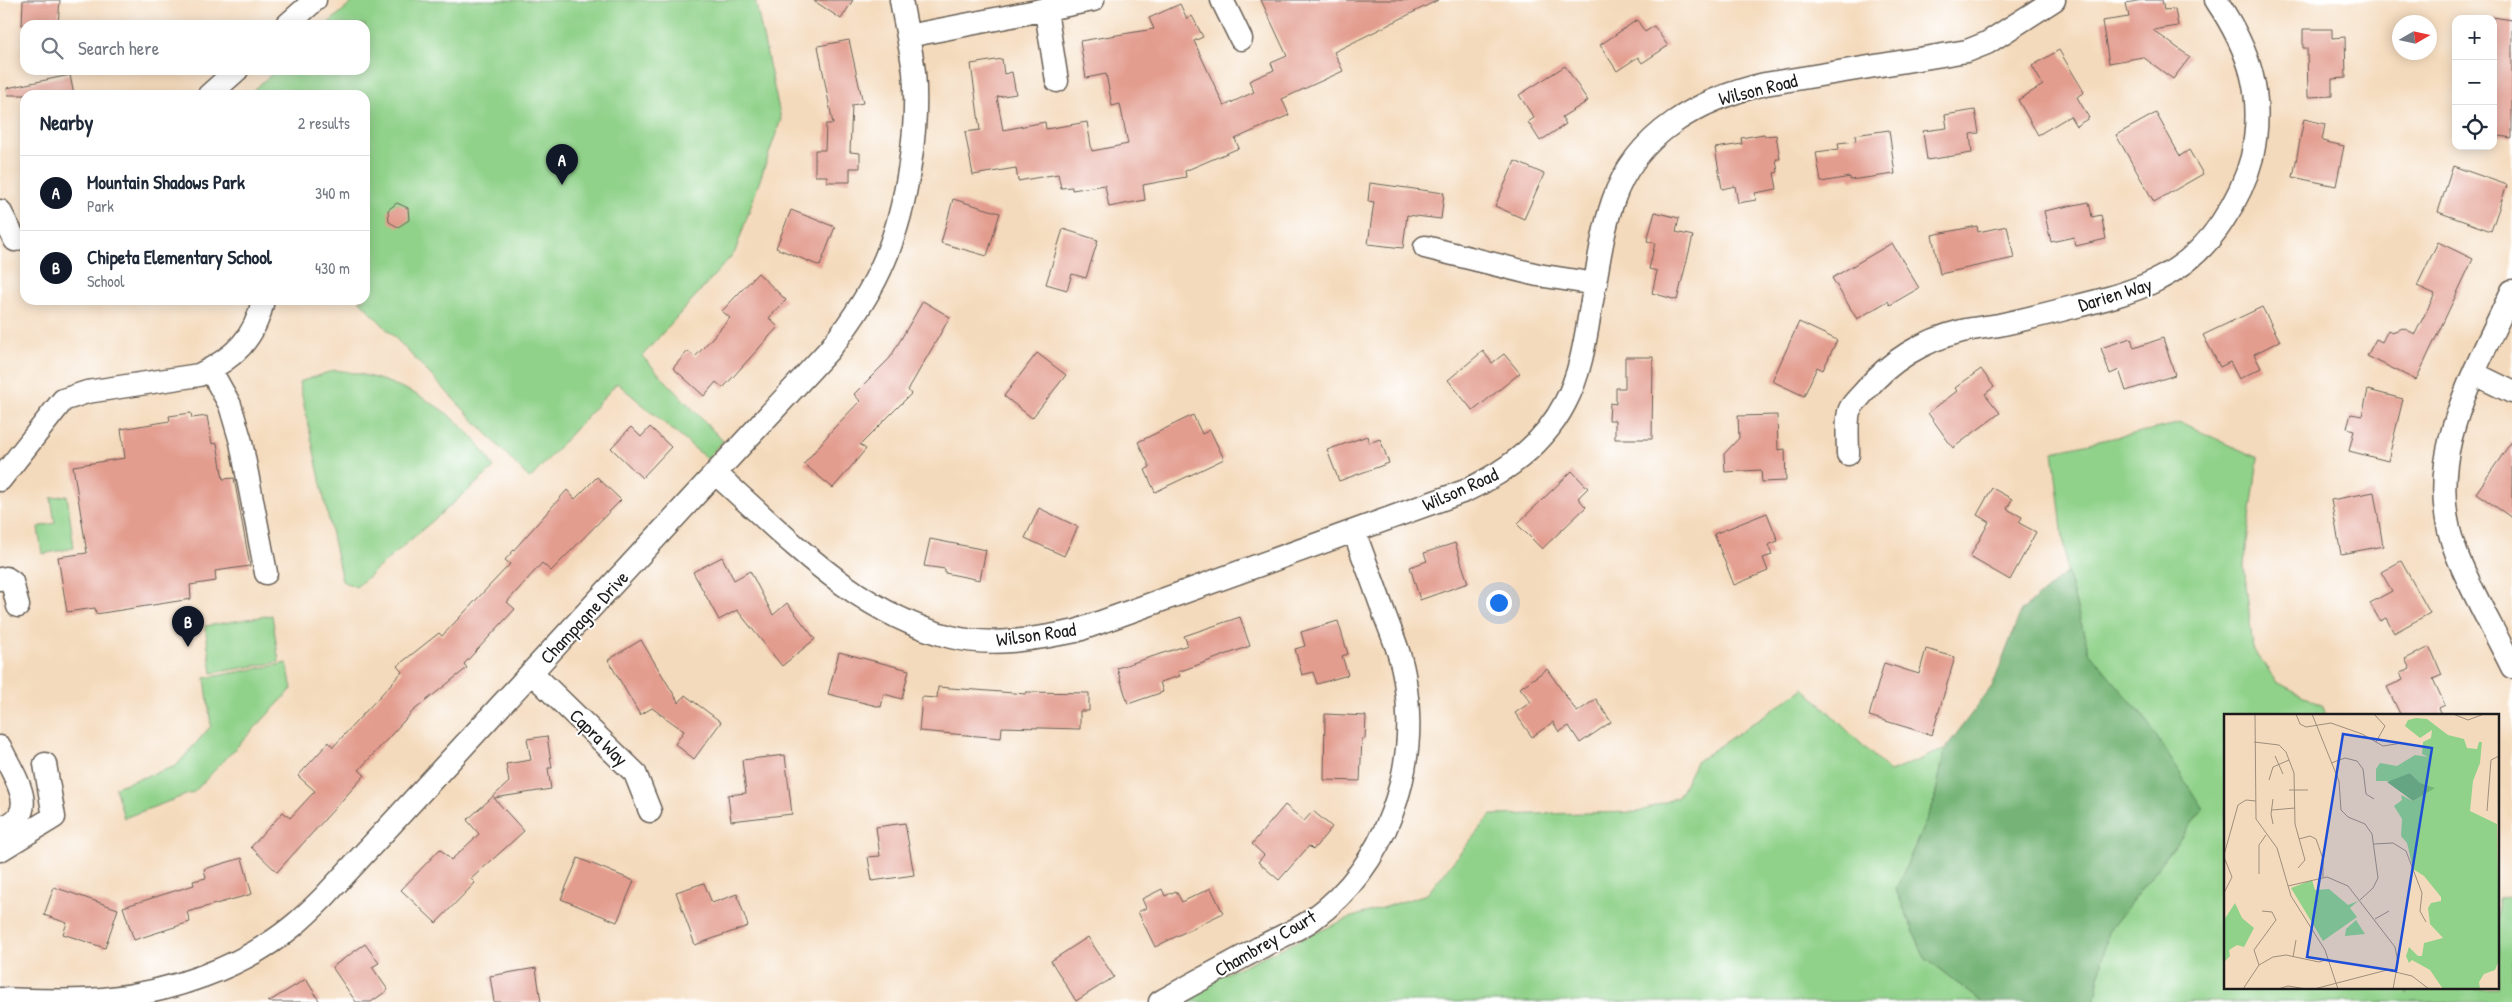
<!DOCTYPE html>
<meta charset="utf-8">
<style>
:root{--surface:#fff;--page:#f6f6f7;--text:#1f2937;--muted:#747a83;--line:#e0e1e3;--accent:#111827}
body{margin:0;font-family:"Patrick Hand",sans-serif;background:var(--page);color:var(--text)}
.controls{position:absolute;right:15px;top:15px;display:grid;overflow:hidden;border-radius:10px;box-shadow:0 2px 12px #0003}
.controls button{width:45px;height:45px;display:grid;place-items:center;padding:0;border:0;border-bottom:1px solid var(--line);background:var(--surface);color:var(--text);font:25px sans-serif}
.compass{position:absolute;left:2392px;top:15px;width:45px;height:45px;border-radius:50%;background:var(--surface);box-shadow:0 2px 12px #0003;rotate:81deg}
.you{position:absolute;left:1498px;top:602px;width:18px;height:18px;margin:-12px;border:4px solid #fff;border-radius:50%;background:#1a73e8;box-shadow:0 0 0 8px #1a73e833}
.badge{display:grid;place-items:center;width:32px;height:32px;border-radius:50%;background:var(--accent);color:#fff;font-size:16px;font-weight:700}
.pin{position:absolute;translate:-50% -41px;filter:drop-shadow(0 1px 2px #0008)}
.pin::after{content:'';position:absolute;top:26px;width:18px;height:15px;background:inherit;clip-path:polygon(0 0,100% 0,50% 100%)}
.list{margin:0;padding:0;list-style:none}
h2{display:flex;justify-content:space-between;align-items:center;height:65px;margin:0;padding:0 20px;font-size:21px}
h2 small{font-size:16px;font-weight:400;color:var(--muted)}
.list li{display:grid;grid-template-columns:32px 1fr auto;gap:15px;align-items:center;box-sizing:border-box;height:75px;padding:0 20px;border-top:1px solid var(--line)}
.list b{display:block;font-size:19px;white-space:nowrap}
.list p{margin:0;font-size:16px;white-space:nowrap;color:var(--muted)}
.list em{font-size:16px;font-style:normal;color:var(--muted)}
.icon{flex:none;width:28px;height:28px;fill:none;stroke:currentColor;stroke-width:2;stroke-linecap:round;stroke-linejoin:round}
.map{position:relative;flex:none;width:2512px;height:1002px;overflow:hidden}
.search{position:absolute;background:var(--surface);box-shadow:0 2px 12px #0003;left:20px;top:20px;width:350px;height:55px;display:flex;align-items:center;gap:12px;box-sizing:border-box;padding:0 18px;border-radius:15px;color:var(--muted);font-size:19px}
.panel{position:absolute;background:var(--surface);box-shadow:0 2px 12px #0003;left:20px;top:90px;width:350px;height:215px;border-radius:15px}
.map>svg:first-child{display:block}
</style>
<div class="map">
<svg width="2512" height="1002" viewBox="0 0 2512 1002">
<rect width="100%" height="100%" fill="#fff"/>
<filter id="ink" filterUnits="userSpaceOnUse"><feTurbulence type="fractalNoise" baseFrequency=".02" numOctaves="2"/><feDisplacementMap in="SourceGraphic" scale="10" xChannelSelector="R" yChannelSelector="G"/><feConvolveMatrix kernelMatrix="1 2 1 2 8 2 1 2 1" color-interpolation-filters="sRGB"/></filter>
<filter id="wash" filterUnits="userSpaceOnUse"><feTurbulence type="fractalNoise" baseFrequency=".0096" numOctaves="4" result="noise"/><feDisplacementMap in="SourceGraphic" scale="20" xChannelSelector="R" yChannelSelector="G"/><feGaussianBlur stdDeviation="1.12" result="paint"/><feColorMatrix in="noise" values="0 0 0 0 0 0 0 0 0 0 0 0 0 0 0 0 0 1.4 0 .05"/><feComposite in="paint" operator="in"/></filter>
<g filter="url(#wash)">
<rect width="100%" height="100%" fill="#f4dabc"/>
<path fill="#90d28a" stroke="#567753" d="M 355,0 L 755,0 L 781,119 L 735,252 L 642,356 L 723,441 L 707,459 L 617,383 L 530,479 L 359,300 L 365,300 L 365,95 L 248,95 L 276,70 L 365,70 L 365,25 L 326,25 Z
M 335,370 C 398,377 464,411 494,468 L 356,587 L 342,581 L 299,382 Z
M 2182,423 L 2258,458 L 2244,565 L 2253,649 L 2277,682 L 2323,706 L 2326,716 L 2226,716 L 2226,988 L 2407,988 L 2408,995 L 2410,988 L 2498,988 L 2498,898 L 2512,897 L 2512,1002 L 2094,1002 L 2108,932 L 2203,809 L 2089,652 L 2067,572 L 2053,451 Z
M 67,495 L 74,548 L 42,554 L 38,527 L 55,523 L 51,498 Z
M 272,615 L 279,662 L 212,673 L 205,626 Z
M 287,663 L 292,689 L 194,792 L 124,818 L 115,787 L 176,766 L 211,726 L 205,678 Z
M 1804,688 L 1890,772 L 1945,749 L 1934,802 L 1896,890 L 1925,958 L 1982,1002 L 1162,1002 L 1349,918 L 1427,894 L 1491,815 L 1639,812 L 1678,797 L 1696,762 Z"/>
<path fill="#74b476" stroke="#486849" d="M 2067,572 L 2089,652 L 2144,717 L 2203,809 L 2108,932 L 2094,1002 L 1982,1002 L 1925,958 L 1896,890 L 1934,802 L 1945,749 L 1993,685 L 2021,611 Z"/>
<g id="blocks">
<path fill="#e39d8f" d="M 23,0 L 60,0 L 58,25 L 22,25 Z
M 813,0 L 853,0 L 841,19 Z
M 1261,0 L 1438,0 L 1334,52 L 1343,71 L 1282,99 L 1289,115 L 1235,139 L 1239,148 L 1185,171 L 1186,177 L 1143,185 L 1145,200 L 1109,207 L 1105,185 L 1072,190 L 1072,187 L 1061,188 L 1058,174 L 1018,181 L 1016,168 L 973,175 L 965,132 L 980,130 L 971,64 L 1002,59 L 1004,74 L 1012,72 L 1016,94 L 997,97 L 1003,130 L 1045,122 L 1046,129 L 1087,122 L 1092,151 L 1128,144 L 1120,104 L 1112,106 L 1106,74 L 1086,78 L 1080,41 L 1154,29 L 1149,18 L 1180,4 L 1187,19 L 1192,16 L 1203,37 L 1194,41 L 1224,106 L 1254,92 L 1249,81 L 1274,70 L 1271,63 L 1287,56 Z
M 2142,0 L 2162,0 L 2164,10 L 2175,9 L 2178,26 L 2153,30 L 2190,57 L 2173,79 L 2143,57 L 2109,63 L 2102,21 L 2129,17 L 2126,3 Z
M 2493,17 L 2512,20 L 2512,138 L 2493,135 Z
M 1637,20 L 1645,32 L 1654,26 L 1668,46 L 1642,63 L 1638,57 L 1617,71 L 1600,45 Z
M 2303,29 L 2332,29 L 2332,38 L 2345,37 L 2346,78 L 2332,79 L 2332,96 L 2308,97 L 2307,48 L 2303,48 Z
M 849,40 L 863,103 L 852,105 L 850,152 L 860,153 L 860,168 L 850,168 L 850,182 L 827,182 L 827,176 L 815,176 L 815,150 L 825,150 L 826,124 L 833,124 L 818,46 Z
M 2059,50 L 2084,92 L 2077,97 L 2089,118 L 2076,126 L 2070,116 L 2038,135 L 2018,100 L 2043,85 L 2032,66 Z
M 1565,66 L 1588,101 L 1562,117 L 1566,124 L 1540,141 L 1528,122 L 1534,118 L 1519,95 Z
M 70,75 L 74,95 L 8,95 L 7,88 Z
M 1975,110 L 1979,133 L 1970,134 L 1972,153 L 1927,160 L 1923,131 L 1947,128 L 1945,115 Z
M 2156,113 L 2180,156 L 2189,150 L 2203,174 L 2154,202 L 2116,135 Z
M 2304,119 L 2325,124 L 2322,141 L 2344,146 L 2336,186 L 2293,177 Z
M 1889,130 L 1895,174 L 1850,180 L 1850,177 L 1821,182 L 1816,152 L 1839,149 L 1838,143 L 1856,141 L 1855,135 Z
M 1764,134 L 1765,136 L 1776,135 L 1780,159 L 1776,159 L 1778,172 L 1774,173 L 1777,189 L 1755,193 L 1756,200 L 1738,203 L 1735,186 L 1722,189 L 1715,148 L 1742,144 L 1741,138 Z
M 1515,161 L 1544,174 L 1524,219 L 1495,206 Z
M 2453,166 L 2507,185 L 2491,231 L 2438,212 Z
M 1370,183 L 1444,193 L 1441,219 L 1407,215 L 1403,248 L 1368,244 L 1374,202 L 1368,201 Z
M 953,199 L 1000,213 L 987,256 L 941,243 Z
M 2089,202 L 2092,217 L 2101,215 L 2106,239 L 2076,246 L 2074,237 L 2051,242 L 2044,211 Z
M 397,203 L 408,208 L 409,220 L 398,227 L 389,222 L 388,210 Z
M 791,210 L 835,227 L 820,266 L 776,248 Z
M 1655,212 L 1679,218 L 1676,232 L 1693,236 L 1677,300 L 1652,293 L 1657,271 L 1649,269 L 1655,243 L 1647,241 Z
M 1977,226 L 1978,232 L 2007,226 L 2014,258 L 1940,274 L 1932,235 Z
M 1063,229 L 1098,240 L 1086,278 L 1072,274 L 1067,290 L 1046,284 Z
M 2438,242 L 2473,259 L 2416,380 L 2367,356 L 2376,339 L 2382,342 L 2388,330 L 2392,332 L 2403,328 L 2415,334 L 2435,294 L 2417,286 Z
M 1892,243 L 1919,288 L 1890,305 L 1888,301 L 1857,319 L 1832,278 Z
M 758,273 L 786,300 L 769,318 L 778,327 L 723,388 L 716,382 L 704,396 L 673,368 L 688,351 L 695,357 L 730,318 L 722,311 Z
M 923,301 L 950,317 L 908,390 L 911,394 L 860,445 L 866,449 L 833,488 L 804,464 L 833,429 L 860,401 L 854,394 L 890,358 Z
M 2262,307 L 2280,341 L 2254,354 L 2261,368 L 2239,379 L 2230,362 L 2220,367 L 2203,335 Z
M 1799,322 L 1837,340 L 1823,370 L 1817,367 L 1804,396 L 1772,381 Z
M 2131,338 L 2134,348 L 2163,338 L 2175,375 L 2126,391 L 2119,370 L 2110,374 L 2101,348 Z
M 1483,351 L 1492,363 L 1504,354 L 1520,373 L 1473,411 L 1448,380 Z
M 1037,353 L 1066,375 L 1032,418 L 1004,396 Z
M 1625,357 L 1653,357 L 1652,439 L 1615,439 L 1615,420 L 1609,420 L 1610,403 L 1616,404 L 1616,388 L 1625,388 Z
M 1981,369 L 1994,387 L 1985,394 L 2000,413 L 1953,448 L 1928,413 L 1957,391 L 1955,388 Z
M 2368,390 L 2403,399 L 2388,461 L 2349,451 L 2354,430 L 2347,428 L 2351,414 L 2362,416 Z
M 191,413 L 192,418 L 207,416 L 212,444 L 217,443 L 223,479 L 234,478 L 250,566 L 215,571 L 216,581 L 190,585 L 191,599 L 96,614 L 95,608 L 67,612 L 58,557 L 87,553 L 73,466 L 125,458 L 121,429 L 170,421 L 169,416 Z
M 1193,415 L 1202,434 L 1210,430 L 1224,459 L 1155,492 L 1145,470 L 1150,467 L 1138,442 Z
M 1777,415 L 1778,450 L 1785,449 L 1786,481 L 1762,482 L 1761,470 L 1725,472 L 1724,454 L 1739,438 L 1738,416 Z
M 631,427 L 641,437 L 650,427 L 671,447 L 642,478 L 611,448 Z
M 1367,436 L 1369,443 L 1380,439 L 1389,463 L 1339,481 L 1327,450 Z
M 2512,441 L 2512,518 L 2476,493 Z
M 1572,471 L 1588,488 L 1578,498 L 1586,507 L 1542,549 L 1517,524 Z
M 597,477 L 621,500 L 551,571 L 542,563 L 507,602 L 515,609 L 464,664 L 467,668 L 413,711 L 359,770 L 365,775 L 277,872 L 251,847 L 283,812 L 290,818 L 315,791 L 298,776 L 329,742 L 333,747 L 402,672 L 397,666 L 439,633 L 442,636 L 510,564 L 505,560 L 567,490 L 575,499 Z
M 1992,488 L 2012,499 L 2007,509 L 2022,517 L 2019,523 L 2036,532 L 2010,580 L 1970,557 L 1989,522 L 1977,515 Z
M 2374,492 L 2383,546 L 2341,554 L 2331,500 Z
M 1039,508 L 1078,527 L 1064,556 L 1025,538 Z
M 1767,513 L 1778,541 L 1768,545 L 1772,555 L 1763,558 L 1768,571 L 1734,585 L 1714,534 Z
M 930,539 L 986,550 L 980,580 L 945,573 L 945,569 L 924,566 Z
M 1455,543 L 1468,583 L 1420,600 L 1410,567 L 1427,561 L 1424,553 Z
M 722,557 L 734,580 L 750,571 L 773,615 L 787,603 L 815,639 L 782,666 L 737,610 L 719,620 L 693,572 Z
M 2401,561 L 2430,613 L 2394,633 L 2386,618 L 2380,621 L 2370,603 L 2392,591 L 2381,572 Z
M 1240,617 L 1250,646 L 1178,672 L 1180,676 L 1160,682 L 1163,692 L 1128,704 L 1117,668 L 1188,645 L 1184,636 Z
M 1338,621 L 1348,654 L 1342,656 L 1348,675 L 1317,684 L 1313,672 L 1302,675 L 1295,649 L 1305,646 L 1301,632 Z
M 641,640 L 679,703 L 685,695 L 721,722 L 694,759 L 675,744 L 684,731 L 652,708 L 640,715 L 608,660 Z
M 2430,647 L 2442,675 L 2433,679 L 2445,705 L 2439,708 L 2443,716 L 2401,716 L 2387,687 L 2403,680 L 2400,673 L 2410,669 L 2405,659 Z
M 1926,649 L 1955,657 L 1932,735 L 1869,716 L 1884,663 L 1919,674 Z
M 839,652 L 909,670 L 902,699 L 884,694 L 881,707 L 828,694 Z
M 1547,669 L 1577,712 L 1596,699 L 1611,722 L 1580,743 L 1569,726 L 1559,732 L 1553,722 L 1532,737 L 1515,713 L 1531,702 L 1520,688 Z
M 938,687 L 1026,694 L 1026,692 L 1089,693 L 1089,711 L 1080,711 L 1080,729 L 1002,727 L 1001,738 L 919,731 L 922,697 L 937,698 Z
M 1325,714 L 1366,716 L 1365,739 L 1362,739 L 1360,781 L 1324,780 Z
M 547,736 L 552,768 L 548,768 L 551,789 L 494,798 L 524,831 L 471,879 L 475,883 L 436,923 L 401,890 L 440,849 L 451,860 L 479,834 L 467,820 L 509,782 L 506,764 L 531,760 L 527,739 Z
M 785,755 L 792,814 L 731,821 L 728,795 L 746,793 L 742,760 Z
M 1285,805 L 1304,821 L 1313,811 L 1332,827 L 1313,850 L 1309,846 L 1279,880 L 1258,862 L 1264,855 L 1252,844 Z
M 905,823 L 914,875 L 872,881 L 868,857 L 880,856 L 876,827 Z
M 242,858 L 252,894 L 187,912 L 190,922 L 134,940 L 123,907 L 194,885 L 193,881 L 206,878 L 204,869 Z
M 578,858 L 634,881 L 617,922 L 561,899 Z
M 704,883 L 712,903 L 737,894 L 748,926 L 695,945 L 676,892 Z
M 54,887 L 118,909 L 105,948 L 63,934 L 67,923 L 44,915 Z
M 1211,888 L 1223,913 L 1155,947 L 1138,912 L 1146,908 L 1142,899 L 1162,889 L 1165,896 L 1176,891 L 1182,902 Z
M 1088,937 L 1114,977 L 1076,1001 L 1051,961 Z
M 365,944 L 379,963 L 372,967 L 388,990 L 371,1002 L 356,1002 L 332,967 Z
M 536,968 L 541,1002 L 494,1002 L 490,976 Z
M 306,979 L 320,1002 L 268,1002 Z"/>
</g>
</g>
<g filter="url(#ink)">
<use href="#blocks" fill-opacity="0" stroke="#685e54" stroke-width="1"/>
<g fill="none" stroke-linecap="round" stroke-linejoin="round">
<g stroke="#685e54" stroke-width="25">
<path id="minor" d="M 1222,0 L 1241,39
M 1046,11 L 1057,81
M 287,25 L 315,0
M 908,36 L 1093,0
M 209,95 L 237,70
M 0,211 L 15,240
M 1425,247 L 1538,275 L 1596,284
M 2512,291 C 2474,375 2419,461 2457,555 C 2472,593 2494,630 2512,667
M 210,369 L 230,405 L 241,442 L 266,573
M 2475,374 L 2512,392
M 1848,454 C 1848,444 1846,417 1850,409 C 1853,403 1860,397 1864,392 C 1889,361 1924,340 1962,331 C 1974,328 1987,327 1999,325 C 2023,320 2046,314 2069,308 C 2132,293 2185,279 2222,222 C 2236,201 2246,181 2252,157 C 2265,95 2250,51 2216,0
M 716,474 C 787,537 856,613 951,637 C 992,647 1036,639 1076,631 L 1465,491 C 1506,472 1544,444 1565,403 C 1580,375 1585,342 1590,312 C 1597,275 1601,236 1613,201 C 1636,133 1700,99 1765,84 L 1967,51 L 1987,43 L 2054,0
M 0,480 L 63,400 L 87,392 L 199,375 C 234,358 255,339 263,300
M 0,579 L 6,578 L 12,582 L 18,606
M 532,673 L 635,773 L 650,811
M 0,747 C 13,775 44,815 0,828
M 0,850 L 54,817 L 45,764
M 0,999 C 34,1000 69,1002 103,999 C 168,993 242,968 293,926 C 304,917 314,907 324,897 L 829,350 C 851,322 871,293 885,259 C 907,207 919,128 914,72 C 911,48 905,24 901,0
M 1160,1002 C 1194,983 1228,965 1263,946 C 1279,937 1298,930 1313,919 C 1387,865 1419,769 1405,681 C 1402,658 1393,637 1385,616 C 1375,587 1364,559 1354,531"/>
</g>
<use href="#minor" stroke="#fff" stroke-width="22"/>
</g>
</g>
<g text-anchor="middle" stroke-width="4" stroke-linejoin="round" paint-order="stroke">
<g font-size="19" fill="#1c1c1c" stroke="#fff">
<text transform="translate(1758 89) rotate(-14)" y="7">Wilson Road</text>
<text transform="translate(2115 294) rotate(-17)" y="7">Darien Way</text>
<text transform="translate(1460 489) rotate(-24)" y="7">Wilson Road</text>
<text transform="translate(584 617) rotate(-47)" y="7">Champagne Drive</text>
<text transform="translate(1036 634) rotate(-8)" y="7">Wilson Road</text>
<text transform="translate(599 737) rotate(44)" y="7">Capra Way</text>
<text transform="translate(1265 943) rotate(-30)" y="7">Chambrey Court</text>
</g>
</g>
<g transform="translate(2224 714)">
<rect width="275" height="275" fill="#f4dabc"/>
<path d="M 192,4 L 203,5 L 224,21 L 240,25 L 243,34 L 253,35 L 255,28 L 258,28 L 256,49 L 249,67 L 246,97 L 273,110 L 275,246 L 271,256 L 260,260 L 255,268 L 256,275 L 219,275 L 206,256 L 188,246 L 185,249 L 182,242 L 185,233 L 194,242 L 198,242 L 200,229 L 219,224 L 206,210 L 204,194 L 207,189 L 217,187 L 217,183 L 200,162 L 189,155 L 183,129 L 177,122 L 178,105 L 170,92 L 178,86 L 177,81 L 189,87 L 203,78 L 186,59 L 171,67 L 152,67 L 152,55 L 156,49 L 173,52 L 191,41 L 204,43 L 198,40 L 199,28 L 207,24 L 208,16 L 196,24 L 181,12 L 184,6 ZM 88,166 L 91,176 L 105,175 L 124,191 L 134,187 L 126,194 L 133,203 L 99,227 L 67,174 ZM 11,189 L 18,204 L 30,214 L 20,233 L 13,231 L 5,236 L 6,242 L 0,248 L 0,206 ZM 132,206 L 141,220 L 121,222 L 122,215 Z" fill="#90d28a"/>
<path d="M 186,59 L 196,69 L 211,74 L 189,87 L 163,68 Z" fill="#74b476"/>
<path fill="none" stroke="#9e8e7c" stroke-width="1" d="M 31,0 L 32,105 L 53,134 L 67,182 L 101,236 L 114,275M 72,0 L 76,10 L 82,13 L 107,9 L 138,20 L 159,32 L 178,29M 88,0 L 115,67 L 117,96 L 124,103 L 141,110 L 148,120 L 154,164 L 149,174 L 136,186M 150,0 L 161,12 L 152,28M 229,0 L 244,6 L 260,0M 30,28 L 55,31 L 62,38 L 70,59 L 71,110 L 81,146 L 74,154M 51,42 L 59,60M 107,49 L 121,44 L 133,47 L 139,55 L 142,80 L 150,85M 45,66 L 49,53 L 65,46M 65,76 L 84,76M 48,96 L 71,94M 263,97 L 267,46 L 275,42M 49,110 L 47,100 L 49,85M 75,125 L 86,122 L 92,125 L 99,145 L 99,163M 150,130 L 169,129 L 182,137 L 198,179 L 196,197 L 202,208M 0,141 L 14,91 L 22,86 L 32,87M 0,143 L 8,163 L 0,179M 35,160 L 35,131 L 42,121M 64,172 L 103,163 L 124,172 L 171,233 L 174,248 L 169,275M 151,205 L 165,197M 69,243 L 72,226M 35,251 L 30,236 L 52,206 L 48,198 L 38,197M 19,275 L 35,251 L 49,243 L 62,241 L 95,248 L 105,245M 54,275 L 64,272 L 82,275M 90,275 L 163,256 L 188,262 L 205,275"/>
<path fill="#1d4ed8" fill-opacity="0.15" stroke="#1d4ed8" stroke-width="2.5" d="M 119,20 L 208,34 L 172,257 L 83,243 Z"/>
<rect width="275" height="275" fill="none" stroke="#1c1c1c" stroke-width="2.5"/>
</g>
</svg>
<div class="controls">
<button>+</button>
<button>−</button>
<button><svg class="icon" aria-label="locate" viewBox="0 0 24 24"><circle cx="12" cy="12" r="6"/><path d="M12 2v4M12 18v4M2 12h4M18 12h4"/></svg></button>
</div>
<svg class="compass" viewBox="-18 -18 36 36"><path d="M0-13l5 13h-10z" fill="#e53935"/><path d="M0 13l5-13h-10z" fill="#747a83"/></svg>
<div class="you"></div>
<div class="pin badge" style="left:562px;top:185px">A</div>
<div class="pin badge" style="left:188px;top:647px">B</div>
<div class="search"><svg class="icon" aria-label="search" viewBox="0 0 24 24"><circle cx="10" cy="10" r="6"/><path d="M15 15l6 6"/></svg>Search here</div>
<section class="panel">
<h2>Nearby<small>2 results</small></h2>
<ul class="list">
<li><span class="badge">A</span><div><b>Mountain Shadows Park</b><p>Park</p></div><em>340 m</em></li>
<li><span class="badge">B</span><div><b>Chipeta Elementary School</b><p>School</p></div><em>430 m</em></li>
</ul>
</section>
</div>
